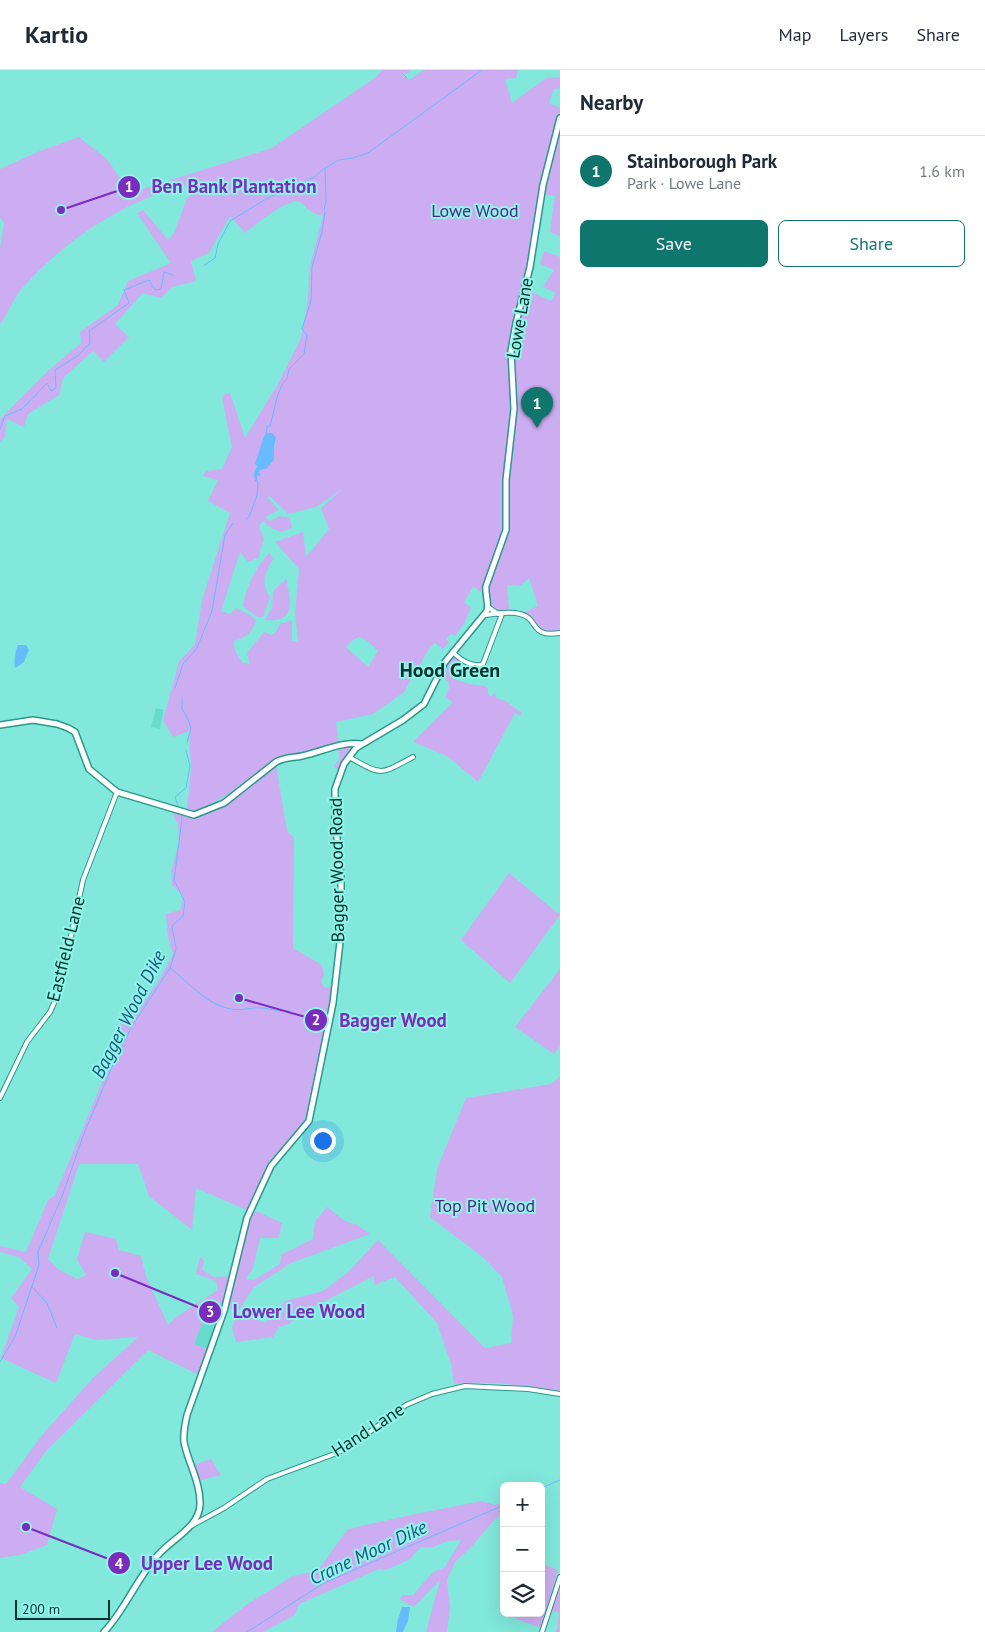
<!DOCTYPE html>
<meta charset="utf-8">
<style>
:root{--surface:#fff;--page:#f2f2f3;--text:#1f2937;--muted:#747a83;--line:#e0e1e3;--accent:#0f766e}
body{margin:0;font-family:"PT Sans",sans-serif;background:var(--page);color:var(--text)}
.controls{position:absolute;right:15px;bottom:15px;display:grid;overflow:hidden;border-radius:8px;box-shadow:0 5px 20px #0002}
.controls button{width:45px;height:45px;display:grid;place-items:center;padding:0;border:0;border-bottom:1px solid var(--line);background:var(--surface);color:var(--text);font:25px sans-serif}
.scale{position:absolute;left:15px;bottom:12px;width:95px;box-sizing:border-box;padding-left:5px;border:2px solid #02322e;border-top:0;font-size:14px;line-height:18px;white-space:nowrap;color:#02322e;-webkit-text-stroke:4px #8ff5e8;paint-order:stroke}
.you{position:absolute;left:322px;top:1070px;width:18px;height:18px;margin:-12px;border:4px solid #fff;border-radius:50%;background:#1a73e8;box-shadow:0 0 0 8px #1a73e833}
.badge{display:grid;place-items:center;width:32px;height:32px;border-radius:50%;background:var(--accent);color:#fff;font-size:16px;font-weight:700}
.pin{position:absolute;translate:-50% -41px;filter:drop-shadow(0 1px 2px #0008)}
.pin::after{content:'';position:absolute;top:26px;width:18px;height:15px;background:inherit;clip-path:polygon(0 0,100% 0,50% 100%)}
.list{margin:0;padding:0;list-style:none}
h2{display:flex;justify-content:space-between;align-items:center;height:65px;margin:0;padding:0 20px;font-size:21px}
h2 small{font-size:16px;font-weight:400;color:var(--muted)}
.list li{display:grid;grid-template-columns:32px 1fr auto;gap:15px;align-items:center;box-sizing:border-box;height:70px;padding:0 20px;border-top:1px solid var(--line)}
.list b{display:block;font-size:19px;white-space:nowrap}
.list p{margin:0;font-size:16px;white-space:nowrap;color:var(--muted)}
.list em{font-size:16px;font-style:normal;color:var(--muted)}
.actions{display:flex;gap:10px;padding:15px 20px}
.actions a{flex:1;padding:11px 0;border:1px solid var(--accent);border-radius:8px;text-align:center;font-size:18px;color:var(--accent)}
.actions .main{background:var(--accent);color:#fff}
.icon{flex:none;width:28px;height:28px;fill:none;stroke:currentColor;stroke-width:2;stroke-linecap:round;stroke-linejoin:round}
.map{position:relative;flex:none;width:560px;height:1562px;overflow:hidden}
header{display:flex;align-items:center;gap:30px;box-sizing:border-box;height:70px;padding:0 25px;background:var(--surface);border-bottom:1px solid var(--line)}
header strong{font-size:24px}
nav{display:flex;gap:28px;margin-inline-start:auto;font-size:18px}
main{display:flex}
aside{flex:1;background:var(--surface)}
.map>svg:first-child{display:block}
</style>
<header>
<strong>Kartio</strong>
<nav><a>Map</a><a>Layers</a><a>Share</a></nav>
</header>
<main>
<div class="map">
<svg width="560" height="1562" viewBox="0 0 560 1562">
<rect width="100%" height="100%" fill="#81e8db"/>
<path fill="#69dbcd" d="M 156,638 L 164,640 L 160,659 L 151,657 Z
M 213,1243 L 220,1246 L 207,1279 L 194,1274 L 203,1250 Z"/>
<path fill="#cdadf1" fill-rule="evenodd" d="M 382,0 L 411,0 L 406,5 L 403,2 L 402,4 L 409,10 L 424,0 L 518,0 L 516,8 L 505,9 L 512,33 L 546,8 L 560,7 L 560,18 L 554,19 L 549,33 L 560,38 L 560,43 L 556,53 L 537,136 L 528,196 L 520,219 L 515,251 L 510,282 L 512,341 L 503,408 L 505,456 L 501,472 L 484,520 L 482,523 L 473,516 L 464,533 L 471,537 L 465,552 L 455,566 L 451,564 L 446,569 L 449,572 L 443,579 L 435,573 L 429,579 L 404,622 L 373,644 L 336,652 L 339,674 L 299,684 L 286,684 L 274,690 L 225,726 L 195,742 L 187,740 L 191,698 L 189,661 L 173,667 L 163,650 L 179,592 L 195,574 L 202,530 L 230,443 L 208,431 L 218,410 L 203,406 L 206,401 L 222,399 L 232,377 L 222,328 L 225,324 L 230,323 L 245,368 L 279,312 L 301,268 L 308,230 L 310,196 L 323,146 C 318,145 313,143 309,140 C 306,138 303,134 300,132 C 288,127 254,156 245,163 L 230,146 L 209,183 L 191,191 L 196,211 L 172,217 L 161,228 L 143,223 L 115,254 L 129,267 L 104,292 L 93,281 L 63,308 L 59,325 L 28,344 L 24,357 L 7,349 L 5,366 L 0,372 L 0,349 L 50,299 L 81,273 L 80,262 L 118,235 L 128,211 L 171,193 L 137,143 L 143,140 L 168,170 L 174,163 L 187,128 L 203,115 L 200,114 C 188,116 175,118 163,122 C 111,140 61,175 24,216 C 14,227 8,243 0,255 L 0,178 L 4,152 L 0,148 L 0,99 L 40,81 L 79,67 L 107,89 L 130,123 L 272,78 L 376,7 ZM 267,363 L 270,363 L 276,372 L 274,377 L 274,390 L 268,396 L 260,400 L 260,405 L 257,406 L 257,410 L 255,411 L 256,394 L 264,366 ZM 342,419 L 321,438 L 329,459 L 306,487 L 303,462 L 275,472 L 299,499 L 295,543 L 298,572 L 292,571 L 292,550 L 280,554 L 276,562 L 271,565 L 264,562 L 247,583 L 250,594 L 243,593 L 235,581 L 234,571 C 247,567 252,563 256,550 L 250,545 L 236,538 L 230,544 L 221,541 L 240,482 L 248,492 L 258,488 L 264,469 L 259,456 L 263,451 L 271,458 L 281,462 L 292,458 L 290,448 L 280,446 L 270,451 L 265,447 L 279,440 L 267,427 L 270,426 L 288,444 L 316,437 ZM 359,567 L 366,570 L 378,581 L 368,597 L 346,577 L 353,570 Z
M 560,52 L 560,166 L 550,162 L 555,126 L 543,124 Z
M 544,181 L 560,187 L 560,561 C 534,566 540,549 523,543 L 538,536 L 529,508 L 520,516 L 507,515 L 509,538 L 508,542 C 464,542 506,480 509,460 C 511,444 508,427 508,411 C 509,387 516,363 517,339 C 518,326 514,311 514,298 C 513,272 519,248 524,223 L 529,215 L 534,217 L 533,223 L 551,231 L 556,223 L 543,217 L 554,200 L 540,194 Z
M 269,483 L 273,489 C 265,503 260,513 270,527 L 263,547 L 257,547 L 243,536 C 247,515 254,500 269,483 Z
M 286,509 C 291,531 297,553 265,550 L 272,538 L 273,521 Z
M 453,587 L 461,592 L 452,608 L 469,614 L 485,616 L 488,618 L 488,624 L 491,626 L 495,623 L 496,628 L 504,630 L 522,643 L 520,646 L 515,643 L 478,712 L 447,686 L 413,672 L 453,632 L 445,627 L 450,616 L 448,615 L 449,612 L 440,607 L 447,592 Z
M 353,675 L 355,676 L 340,702 L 334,696 L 340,690 L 338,678 Z
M 276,695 L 287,761 L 294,768 L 293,878 L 322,895 L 324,905 L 321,912 L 325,918 L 332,916 L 331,933 L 308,1049 L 268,1094 L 249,1141 L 196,1118 L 192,1160 L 149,1126 L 138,1094 L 79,1094 L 48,1189 L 58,1199 L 77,1209 L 86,1205 L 77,1189 L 85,1162 L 116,1169 L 119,1180 L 141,1186 L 146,1206 L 168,1255 L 176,1247 L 218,1220 L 216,1211 L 196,1204 L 200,1187 L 204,1191 L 202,1200 L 214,1207 L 235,1206 L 249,1149 L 256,1141 L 282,1153 L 279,1168 L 260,1168 L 253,1198 L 246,1209 L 254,1210 L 280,1194 L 281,1185 L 313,1169 L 315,1151 L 327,1137 L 345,1151 L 357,1155 L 370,1164 L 291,1193 L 253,1218 L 238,1242 L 265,1253 L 285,1231 L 323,1221 L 347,1203 L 378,1170 L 485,1278 L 511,1273 L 513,1246 L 502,1207 L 484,1188 L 430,1147 L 437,1099 L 466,1028 L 551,1014 L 560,1006 L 560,1322 C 525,1316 490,1310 454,1314 L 451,1294 L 437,1253 L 395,1207 L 374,1215 L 374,1206 L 301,1243 L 289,1254 L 279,1257 L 273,1267 L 236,1272 L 232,1258 L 238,1242 L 227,1238 L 228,1231 L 224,1231 L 220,1246 L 213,1244 L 210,1253 L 203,1251 L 194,1274 L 207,1279 L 199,1305 L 148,1280 L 46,1381 L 20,1417 L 57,1439 L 47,1475 L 20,1485 L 0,1488 L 0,1413 L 6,1414 L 43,1364 L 93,1308 L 138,1267 L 96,1270 L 75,1264 L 56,1313 L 1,1288 L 19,1237 L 11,1228 L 32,1199 L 19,1187 L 0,1182 L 0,1176 L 26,1182 L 48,1130 L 55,1125 L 123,962 L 119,950 L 122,942 L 133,948 L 159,910 L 173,884 L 168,867 L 166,844 L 180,840 L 183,826 L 172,815 L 171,802 L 179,772 L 178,755 L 172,742 L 194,748 L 225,736 Z
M 509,803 L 560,845 L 510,913 L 461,870 Z
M 560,899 L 560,976 L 554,984 L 515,957 Z
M 211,1389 L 221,1405 L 198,1411 L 193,1395 Z
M 482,1431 L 495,1435 L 504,1432 L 504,1445 L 497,1447 L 471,1477 L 455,1492 L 447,1510 L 450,1537 L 447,1562 L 426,1562 L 440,1510 L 414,1537 L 399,1529 L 403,1525 L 413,1525 L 432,1503 L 445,1497 L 461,1470 L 448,1471 L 433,1477 L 421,1477 L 410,1489 L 386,1500 L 379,1499 L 299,1534 L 295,1545 L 263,1562 L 212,1562 L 246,1535 L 293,1506 L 318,1500 L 348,1459 L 415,1444 Z
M 541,1493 L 558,1500 L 541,1558 L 514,1548 L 516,1543 L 541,1543 Z
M 560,1514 L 560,1562 L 555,1562 L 557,1559 L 559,1543 L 551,1540 Z"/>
<path fill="#69bbff" d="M 267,363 L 272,363 L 276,368 L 274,377 L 274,390 L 266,399 L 260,400 L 259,403 L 261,405 L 257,406 L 257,410 L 255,412 L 254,404 L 257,396 L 255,394 L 264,366 Z
M 18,575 L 26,575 L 29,580 L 24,592 L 15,598 C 14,592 15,581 18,575 Z
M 402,1537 L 410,1537 L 408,1551 L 403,1562 L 396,1562 L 398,1549 Z"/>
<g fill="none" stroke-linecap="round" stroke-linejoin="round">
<path stroke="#69bbff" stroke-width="1" d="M 402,3 L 407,8
M 324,140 L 326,131 L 325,98
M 203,196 L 215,188 L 218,174 L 230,151 L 271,126 L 286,122 L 299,114 L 314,107 L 325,98 L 339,90 L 353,88 L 368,83 L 482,0
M 0,359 L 5,346 L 22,339 L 47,313 L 51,321 L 56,318 L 55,300 L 79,285 L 90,273 L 89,261 L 129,233 L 124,220 L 149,210 L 155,220 L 161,219 L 164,202 L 173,205
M 266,366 L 267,357 L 270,356 L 278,324 L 283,313 L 287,309 L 289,299 L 304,284 L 307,265 L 302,259 L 311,231 L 312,197 L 322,162 L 325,142
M 246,449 L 249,447 L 257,425 L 258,412 L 256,410
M 175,618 L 183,594 L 197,578 L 212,541 L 225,465 L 233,453
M 182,627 L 182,639 L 188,649 L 191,658 L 187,673
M 179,739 L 175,727 L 186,718 L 190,696 L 186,680
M 170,898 C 190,913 205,934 231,939 C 241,941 252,937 262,938 C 272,939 280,942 290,941
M 32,1217 L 47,1233 L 57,1258
M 0,1292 L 15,1267 L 39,1195 L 38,1182 L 63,1124 L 83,1066 L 112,997 L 132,956 L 170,898 L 176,879 L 172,856 L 183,846 L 185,832 L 174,810 L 182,749 L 181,743
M 541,1418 L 560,1410
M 247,1562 L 324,1513 L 504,1435"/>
<g stroke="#29988d" stroke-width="6">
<path id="street" d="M 488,537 L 498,544
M 485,545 C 495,544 510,541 520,544 C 539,548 529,568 560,563
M 453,582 C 460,590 473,598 483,594 L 502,544
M 349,687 C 383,706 379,705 413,687
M 0,1028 L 27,972 L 50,942 L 59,922 L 83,810 L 117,722
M 191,1456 L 224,1438 L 267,1409 L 337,1383 L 352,1375 L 406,1335 L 432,1324 L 465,1316 L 528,1319 L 560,1324
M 542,1562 L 560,1507"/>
</g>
<g stroke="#29988d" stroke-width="8">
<path id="secondary" d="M 0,655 L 33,650 L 57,654 L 68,658 L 75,662 L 89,699 L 117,722 L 194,745 L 224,733 L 276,692 C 285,687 293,688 302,686 C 321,682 342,671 361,674
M 104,1562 C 126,1539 137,1507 159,1484 C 172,1469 199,1457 200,1435 C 201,1413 188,1393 184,1372 C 183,1363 185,1354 187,1345 L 224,1241 L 247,1148 L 271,1096 L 309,1051 L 333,933 L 341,863 L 341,808 L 335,749 L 335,719 L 344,694 L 356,678 L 403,650 L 424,634 L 445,592 L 487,541 C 489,533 485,524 486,516 L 506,460 L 506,410 L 514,339 L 511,281 L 516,253 L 530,197 L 543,115 L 560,48"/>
</g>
<use href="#street" stroke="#fff" stroke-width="4"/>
<use href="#secondary" stroke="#fff" stroke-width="5"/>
</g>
<g text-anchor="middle" stroke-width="4" stroke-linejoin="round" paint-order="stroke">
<g font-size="18" fill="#582284" stroke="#8ff5e8">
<text x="475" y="147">Lowe Wood</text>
<text x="485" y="1142">Top Pit Wood</text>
</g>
<g font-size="18" fill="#02322e" stroke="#8ff5e8">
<text transform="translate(520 248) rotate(-80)" y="6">Lowe Lane</text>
<text transform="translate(337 800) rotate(-91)" y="6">Bagger Wood Road</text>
<text transform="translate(66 879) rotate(-76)" y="6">Eastfield Lane</text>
<text transform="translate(368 1360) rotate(-33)" y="6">Hand Lane</text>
</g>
<g font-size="19" font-style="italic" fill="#1b5682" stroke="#8ff5e8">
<text transform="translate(128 944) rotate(-63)" y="7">Bagger Wood Dike</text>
<text transform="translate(368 1482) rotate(-25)" y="7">Crane Moor Dike</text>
</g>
<g font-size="20" font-weight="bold" fill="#02322e" stroke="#8ff5e8">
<text x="450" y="607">Hood Green</text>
</g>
</g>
<path fill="none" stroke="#7b2cbf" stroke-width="2" d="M61 140L129 117M239 928L316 950M115 1203L210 1242M26 1457L119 1493"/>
<g fill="#7b2cbf" stroke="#8ff5e8" stroke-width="2">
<circle cx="61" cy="140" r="5"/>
<circle cx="239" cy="928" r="5"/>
<circle cx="115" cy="1203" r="5"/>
<circle cx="26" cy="1457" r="5"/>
<circle cx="129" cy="117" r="12"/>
<circle cx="316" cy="950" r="12"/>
<circle cx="210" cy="1242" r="12"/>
<circle cx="119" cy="1493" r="12"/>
</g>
<g font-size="15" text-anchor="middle" font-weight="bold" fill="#fff">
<text x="129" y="122">1</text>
<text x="316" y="955">2</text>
<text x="210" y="1247">3</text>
<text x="119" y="1499">4</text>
</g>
<g font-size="19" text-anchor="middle" font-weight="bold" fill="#7b2cbf" stroke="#8ff5e8" stroke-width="4" stroke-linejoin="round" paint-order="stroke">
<text x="234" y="123">Ben Bank Plantation</text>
<text x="393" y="957">Bagger Wood</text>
<text x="299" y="1248">Lower Lee Wood</text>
<text x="207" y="1500">Upper Lee Wood</text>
</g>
</svg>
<div class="controls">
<button>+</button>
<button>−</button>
<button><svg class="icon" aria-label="layers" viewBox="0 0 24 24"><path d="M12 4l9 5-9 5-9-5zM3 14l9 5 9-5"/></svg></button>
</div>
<div class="scale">200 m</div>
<div class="you"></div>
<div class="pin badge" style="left:537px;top:358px">1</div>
</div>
<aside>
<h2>Nearby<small></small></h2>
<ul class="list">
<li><span class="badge">1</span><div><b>Stainborough Park</b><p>Park · Lowe Lane</p></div><em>1.6 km</em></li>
</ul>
<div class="actions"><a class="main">Save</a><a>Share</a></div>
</aside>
</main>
